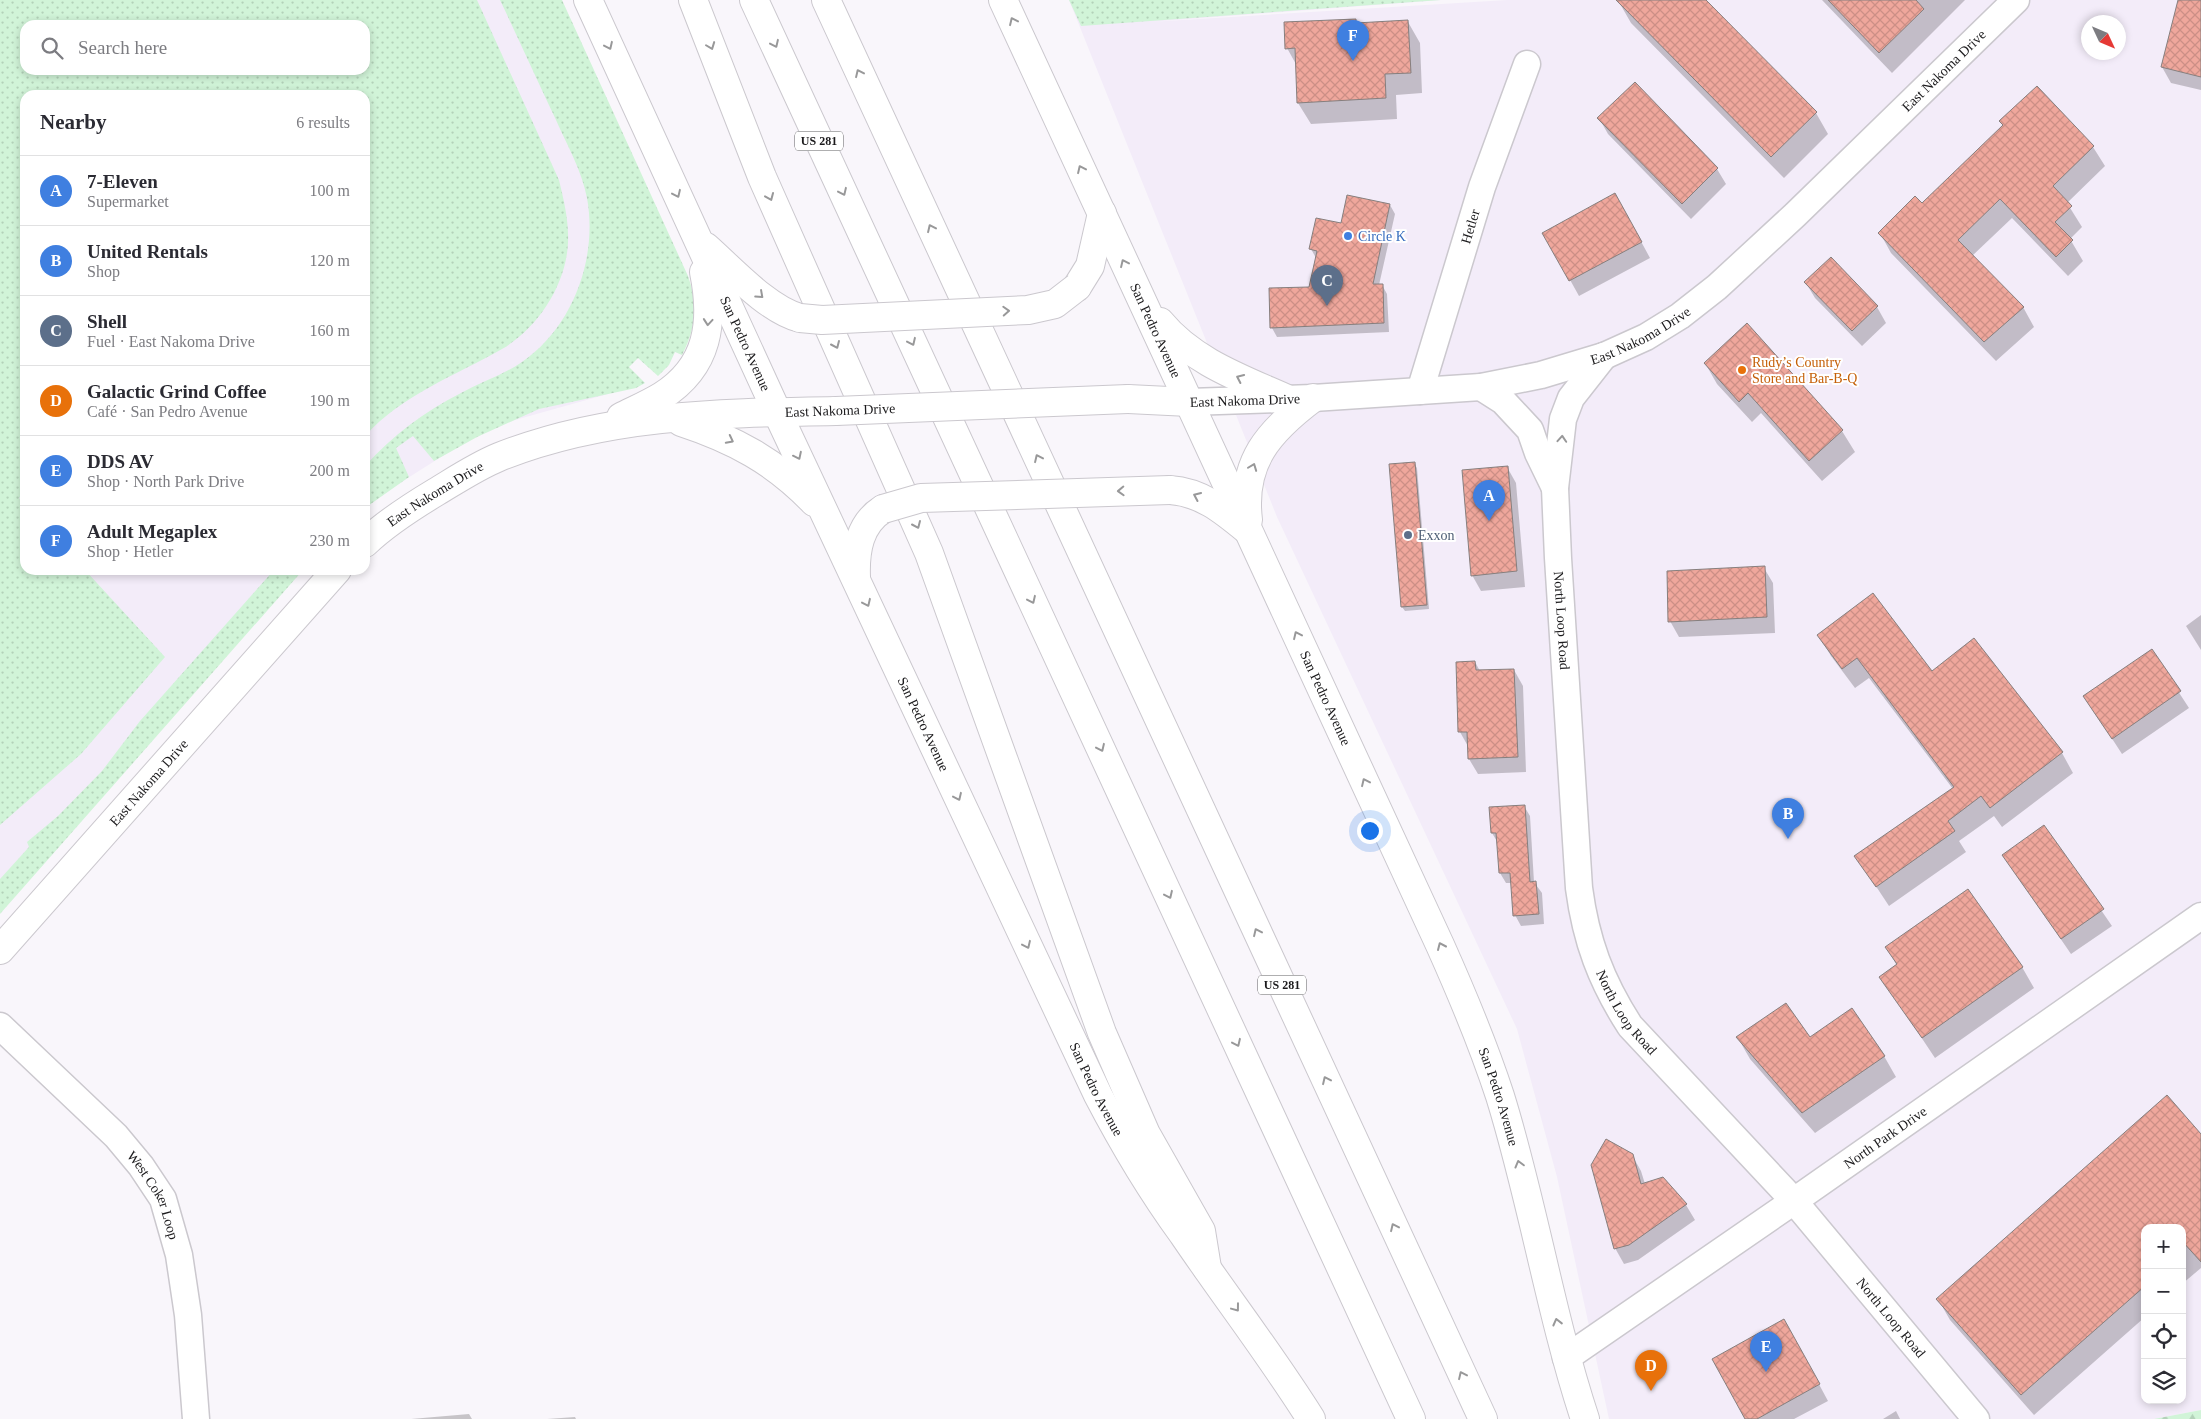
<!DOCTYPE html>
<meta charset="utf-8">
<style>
:root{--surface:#fff;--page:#f2f2f3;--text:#2b2b33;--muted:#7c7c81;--line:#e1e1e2;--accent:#db2777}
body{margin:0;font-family:Georgia,serif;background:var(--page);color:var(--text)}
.controls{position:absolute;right:15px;bottom:15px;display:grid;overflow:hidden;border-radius:10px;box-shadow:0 2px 8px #0003}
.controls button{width:45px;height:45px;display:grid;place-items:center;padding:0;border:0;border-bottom:1px solid var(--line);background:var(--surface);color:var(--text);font:25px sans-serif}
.compass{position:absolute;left:2081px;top:15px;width:45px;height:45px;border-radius:50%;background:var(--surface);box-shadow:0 2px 8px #0003;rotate:134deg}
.you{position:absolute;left:1369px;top:830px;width:18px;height:18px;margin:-12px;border:4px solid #fff;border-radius:50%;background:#1a73e8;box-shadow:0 0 0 8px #1a73e833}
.badge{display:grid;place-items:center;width:32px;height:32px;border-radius:50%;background:var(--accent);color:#fff;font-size:16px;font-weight:700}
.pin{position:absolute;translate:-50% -41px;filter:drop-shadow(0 1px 2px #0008)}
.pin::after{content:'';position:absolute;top:26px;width:18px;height:15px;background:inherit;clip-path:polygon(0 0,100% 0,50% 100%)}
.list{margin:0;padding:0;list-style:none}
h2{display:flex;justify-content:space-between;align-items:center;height:65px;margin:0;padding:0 20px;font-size:21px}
h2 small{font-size:16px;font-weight:400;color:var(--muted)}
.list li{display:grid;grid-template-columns:32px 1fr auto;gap:15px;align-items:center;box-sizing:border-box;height:70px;padding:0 20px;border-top:1px solid var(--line)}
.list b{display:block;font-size:19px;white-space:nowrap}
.list p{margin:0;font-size:16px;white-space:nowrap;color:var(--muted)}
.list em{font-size:16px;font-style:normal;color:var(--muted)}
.icon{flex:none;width:28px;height:28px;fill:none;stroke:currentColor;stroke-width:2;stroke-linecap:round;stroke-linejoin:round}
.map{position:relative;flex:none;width:2201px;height:1419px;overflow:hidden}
.search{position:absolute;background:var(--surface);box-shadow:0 2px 8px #0003;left:20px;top:20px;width:350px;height:55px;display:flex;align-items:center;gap:12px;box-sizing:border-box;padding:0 18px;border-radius:15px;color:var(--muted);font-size:19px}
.panel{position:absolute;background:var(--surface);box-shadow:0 2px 8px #0003;left:20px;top:90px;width:350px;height:485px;border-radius:15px}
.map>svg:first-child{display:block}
</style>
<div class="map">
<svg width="2201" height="1419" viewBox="0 0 2201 1419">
<defs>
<pattern id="grass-dots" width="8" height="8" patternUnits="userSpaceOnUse" patternTransform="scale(1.25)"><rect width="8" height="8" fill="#d1f4d8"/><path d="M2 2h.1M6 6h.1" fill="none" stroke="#b3d1b9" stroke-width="1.8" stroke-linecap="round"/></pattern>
<pattern id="forest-firs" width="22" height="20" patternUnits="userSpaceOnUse" patternTransform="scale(1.25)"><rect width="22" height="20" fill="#d1f4d8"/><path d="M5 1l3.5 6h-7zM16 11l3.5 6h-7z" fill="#b3d1b9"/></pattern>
<pattern id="building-cross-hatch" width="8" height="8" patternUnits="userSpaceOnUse" patternTransform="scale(1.25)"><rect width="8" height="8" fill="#efa79c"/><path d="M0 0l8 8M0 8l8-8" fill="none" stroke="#cc8f86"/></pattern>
</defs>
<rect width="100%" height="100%" fill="#f9f6fb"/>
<path fill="#f3ecf9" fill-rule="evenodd" d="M 0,0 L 533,0 L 670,292 L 608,394 L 487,428 L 365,505 L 365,95 L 25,95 L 25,570 L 300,570 L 0,912 ZM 25,25 L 365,25 L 365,70 L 25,70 Z
M 1069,0 L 1441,0 L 1149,22 L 1507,0 L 2201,0 L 2201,1410 L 2154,1419 L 1609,1419 L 1557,1177 L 1517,1029 L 1277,517 ZM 2088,22 L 2118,22 L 2118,52 L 2088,52 ZM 2145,1228 L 2182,1228 L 2182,1400 L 2145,1400 Z"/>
<path fill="url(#grass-dots)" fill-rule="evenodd" d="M 0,0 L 477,0 L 559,180 C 564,201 569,221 568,243 C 566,285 538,328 502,349 C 455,376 403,394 365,436 L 365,95 L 25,95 L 25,493 L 19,498 L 25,505 L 25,570 L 85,570 L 165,657 L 81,754 L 0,825 ZM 25,25 L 365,25 L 365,70 L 25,70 Z
M 500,0 L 562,0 L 688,276 C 698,303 696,329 682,355 L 675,352 L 669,365 L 658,376 L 638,358 L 629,367 L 645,383 L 636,388 L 539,409 L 477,437 L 434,461 L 413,436 L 396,448 L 409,477 L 365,508 L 365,466 C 393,435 424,412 461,393 C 481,382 503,375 522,362 C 573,327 598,258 587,198 C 582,171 567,145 556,120 C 537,80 519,40 500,0 Z
M 1069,0 L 1441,0 L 1081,26 Z
M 274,570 L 303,570 L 0,914 L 0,879 L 29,847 L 27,842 L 58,816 L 102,771 L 140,721 Z"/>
<path fill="url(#forest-firs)" d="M 2201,1410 L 2201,1419 L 2154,1419 Z"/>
<path fill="#0003" d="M 1621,0 L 1705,0 L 1816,113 L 1828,134 L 1784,178 L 1631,23 L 1619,2 Z
M 1822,0 L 1965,0 L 1892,73 Z
M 2179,0 L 2201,0 L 2201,90 L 2171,83 L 2162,67 Z
M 1355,20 L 1358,24 L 1408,22 L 1420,43 L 1422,93 L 1396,95 L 1397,119 L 1311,124 L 1298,103 L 1297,66 L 1287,48 Z
M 1635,83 L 1717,169 L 1726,184 L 1691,219 L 1608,134 L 1599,118 Z
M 2037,87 L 2093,147 L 2105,166 L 2067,203 L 2082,227 L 2070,239 L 2083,261 L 2068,276 L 2012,218 L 1972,256 L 2023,307 L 2034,327 L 1996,361 L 1891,253 L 1880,233 L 1921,205 L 2003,127 L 2001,122 Z
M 1390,205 L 1395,214 L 1379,285 L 1382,285 L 1387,294 L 1389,332 L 1277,337 L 1272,328 L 1310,288 L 1316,258 L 1311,249 L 1342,225 Z
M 1624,210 L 1650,258 L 1579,296 L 1544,233 Z
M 1806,283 L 1877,307 L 1886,323 L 1862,346 L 1815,298 Z
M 1747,325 L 1842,431 L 1855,452 L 1822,481 L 1761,413 L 1752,422 L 1717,384 L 1705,363 Z
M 1414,463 L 1417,468 L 1429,609 L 1405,611 L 1402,607 Z
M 1507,467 L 1516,483 L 1525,587 L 1481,591 L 1472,575 Z
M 1764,568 L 1773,583 L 1775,633 L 1679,637 L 1670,621 Z
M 2201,615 L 2201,650 L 2186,626 Z
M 1819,636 L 1932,672 L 1974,639 L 2062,753 L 2073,773 L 2002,827 L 1994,816 L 1959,841 L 1966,852 L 1889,906 L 1856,856 L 1953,789 L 1869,678 L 1855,688 L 1831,656 Z
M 2152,651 L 2189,708 L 2122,754 L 2085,697 Z
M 1475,662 L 1480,671 L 1514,670 L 1523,686 L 1526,772 L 1478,774 L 1469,759 L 1469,748 L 1460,732 L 1457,663 Z
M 1524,806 L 1530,816 L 1534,882 L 1542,893 L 1544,924 L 1521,926 L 1515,915 L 1512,883 L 1506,883 L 1500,873 L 1498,843 L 1492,833 Z
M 2044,827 L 2112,926 L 2071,954 L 2003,855 Z
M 1887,948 L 2022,967 L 2034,988 L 1935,1058 L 1881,977 L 1897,966 Z
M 1738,1038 L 1884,1056 L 1896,1077 L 1815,1133 L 1750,1059 Z
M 2201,1136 L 2201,1268 L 2182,1284 L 2182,1228 L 2145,1228 L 2145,1317 L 2034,1415 L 1950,1320 L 1938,1299 Z
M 1632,1155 L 1641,1171 L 1645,1184 L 1686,1205 L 1695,1220 L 1638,1260 L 1624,1264 L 1615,1248 Z
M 1793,1336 L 1828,1401 L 1794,1419 L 1746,1419 Z
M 1896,1411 L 1900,1419 L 1883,1419 Z
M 469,1414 L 472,1419 L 411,1419 Z
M 575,1417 L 576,1419 L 547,1419 Z"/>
<path fill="url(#building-cross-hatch)" stroke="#867f7e" d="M 1616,0 L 1706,0 L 1817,112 L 1771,157 Z
M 1828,0 L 1916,0 L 1924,9 L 1879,53 Z
M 2178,0 L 2201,0 L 2201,77 L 2161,67 Z
M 1356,19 L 1356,23 L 1408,20 L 1411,73 L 1385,74 L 1386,98 L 1297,103 L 1295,48 L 1285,49 L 1284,22 Z
M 1635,82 L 1718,168 L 1682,204 L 1597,118 Z
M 2037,86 L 2094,146 L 2053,186 L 2072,206 L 2055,222 L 2073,240 L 2056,257 L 2000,199 L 1958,240 L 2024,307 L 1984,342 L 1878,233 L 1915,196 L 1922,203 L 2003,125 L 1999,121 Z
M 1615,193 L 1642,242 L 1569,281 L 1542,233 Z
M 1347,195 L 1390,204 L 1373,284 L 1383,284 L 1384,323 L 1270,328 L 1269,288 L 1309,287 L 1317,251 L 1309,249 L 1316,218 L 1341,223 Z
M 1831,257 L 1878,306 L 1852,331 L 1804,282 Z
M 1747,323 L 1843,430 L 1809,461 L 1748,393 L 1739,402 L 1704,363 Z
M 1415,462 L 1427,605 L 1401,607 L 1389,464 Z
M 1508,466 L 1517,571 L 1471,576 L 1462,470 Z
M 1765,566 L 1767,617 L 1668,622 L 1667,571 Z
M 1873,593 L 1932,671 L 1974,638 L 2063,752 L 1990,808 L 1981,796 L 1948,821 L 1955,831 L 1876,887 L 1854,856 L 1954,787 L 1857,658 L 1842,669 L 1817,635 Z
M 2152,649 L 2181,691 L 2112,739 L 2083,696 Z
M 1475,661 L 1476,670 L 1514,669 L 1518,757 L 1468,759 L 1467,732 L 1458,732 L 1456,662 Z
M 1525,805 L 1530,882 L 1536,881 L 1539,914 L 1513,916 L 1510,873 L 1499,873 L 1496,833 L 1491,833 L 1489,807 Z
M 2044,825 L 2104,909 L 2061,939 L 2002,855 Z
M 1968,889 L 2023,967 L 1922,1038 L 1879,977 L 1897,964 L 1885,947 Z
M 1786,1003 L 1810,1037 L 1852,1008 L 1885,1056 L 1802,1113 L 1736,1037 Z
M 2167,1095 L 2201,1134 L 2201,1262 L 2182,1241 L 2182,1228 L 2145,1228 L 2145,1286 L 2021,1395 L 1936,1299 Z
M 1606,1139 L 1633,1154 L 1641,1184 L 1663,1177 L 1687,1204 L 1629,1245 L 1614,1249 L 1591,1165 Z
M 1784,1319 L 1820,1384 L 1757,1419 L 1745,1419 L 1712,1359 Z"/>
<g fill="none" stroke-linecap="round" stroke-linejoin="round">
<g stroke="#cbc8ce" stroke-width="29">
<g id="minor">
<path id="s1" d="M 1604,356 L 1571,398 L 1563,419 L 1555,488 L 1558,558 L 1579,888 C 1586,941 1601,981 1630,1026 L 1794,1201 L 1976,1419"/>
<path d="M 1481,387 L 1503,401 L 1530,430 L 1538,453 L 1555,488"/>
<path id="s2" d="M 1420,391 L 1482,187 L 1527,64"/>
<path id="s3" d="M 1189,402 L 1313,398 L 1481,387 L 1541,375 L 1604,356 L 1646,337 L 1680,316 L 1717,287 L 1795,215 L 2016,0"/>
<path id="s4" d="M 0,1026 L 116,1136 L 141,1166 L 163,1199 L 179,1255 L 188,1315 L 196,1419"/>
<path id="s5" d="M 1566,1358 L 1794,1201 L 2201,916"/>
</g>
</g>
<g stroke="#cbc8ce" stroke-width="30">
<g id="major">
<path id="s6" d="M 588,0 L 777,412 L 1098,1095 C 1123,1143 1151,1190 1183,1234 C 1225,1296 1271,1355 1311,1419"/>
<path id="s7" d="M 1003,0 L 1440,945 C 1462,994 1483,1044 1500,1096 C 1533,1202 1550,1313 1585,1419"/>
<path d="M 706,247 C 731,269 768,310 800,318"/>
<path d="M 1077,287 L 1090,266 L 1102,213"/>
<path d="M 1160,322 C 1192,361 1240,378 1285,398"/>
<path d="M 1128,399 L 1189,402"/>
<path d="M 621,417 C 635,410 649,404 662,396 C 709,366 714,322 704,272"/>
<path d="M 681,422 C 733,439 775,461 814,502"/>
<path d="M 1170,490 C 1201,492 1223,510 1246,529"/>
<path d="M 1248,520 C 1241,462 1269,431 1313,398"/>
<path id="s8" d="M 365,543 C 386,523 411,507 436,492 C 456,480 477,466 499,457 C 606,414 722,413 836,411"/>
<path d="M 856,577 C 855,551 859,524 883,509"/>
<path id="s9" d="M 0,950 L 337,570"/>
</g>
</g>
<g stroke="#cbc8ce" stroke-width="30">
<path id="highway" d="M 693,0 L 762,177 L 929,553 L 1102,1033 L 1146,1134 L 1201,1231 L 1207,1268
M 754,0 L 1411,1419
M 826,0 L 1483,1419"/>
</g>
<use href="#minor" stroke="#fff" stroke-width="26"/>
<use href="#major" stroke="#fff" stroke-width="28"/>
<use href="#highway" stroke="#fff" stroke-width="28"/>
<g stroke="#cbc8ce" stroke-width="30" stroke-linecap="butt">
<path id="major-bridge" d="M 800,318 L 822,320 L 1028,310 L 1055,304 L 1077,287
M 836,411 L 1128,399
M 883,509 L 921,498 L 1170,490"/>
</g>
<use href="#major-bridge" stroke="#fff" stroke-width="28"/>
</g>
<defs><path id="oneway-chevron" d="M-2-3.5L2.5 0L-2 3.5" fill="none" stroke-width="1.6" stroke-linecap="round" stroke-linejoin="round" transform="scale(1.25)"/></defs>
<g stroke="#989899">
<use href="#oneway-chevron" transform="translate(1013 21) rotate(-115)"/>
<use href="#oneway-chevron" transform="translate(775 44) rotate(65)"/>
<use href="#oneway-chevron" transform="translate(609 46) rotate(65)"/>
<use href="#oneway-chevron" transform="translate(711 46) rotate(69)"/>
<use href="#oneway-chevron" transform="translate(859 73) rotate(-115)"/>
<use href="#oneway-chevron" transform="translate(1081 169) rotate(-115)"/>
<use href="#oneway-chevron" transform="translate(843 192) rotate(65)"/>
<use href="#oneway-chevron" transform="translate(677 194) rotate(65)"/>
<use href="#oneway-chevron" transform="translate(770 197) rotate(67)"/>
<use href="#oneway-chevron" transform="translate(931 228) rotate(-115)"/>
<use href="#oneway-chevron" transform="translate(1124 263) rotate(-115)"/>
<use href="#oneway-chevron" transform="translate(760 295) rotate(42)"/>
<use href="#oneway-chevron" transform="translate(1006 311) rotate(-3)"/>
<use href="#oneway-chevron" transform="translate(708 322) rotate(95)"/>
<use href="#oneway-chevron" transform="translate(912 342) rotate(65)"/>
<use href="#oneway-chevron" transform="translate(836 345) rotate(66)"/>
<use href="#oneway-chevron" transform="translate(1240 378) rotate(-155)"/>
<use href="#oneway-chevron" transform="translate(1562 439) rotate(-86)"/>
<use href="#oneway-chevron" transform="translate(730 440) rotate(27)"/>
<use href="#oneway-chevron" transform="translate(798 456) rotate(64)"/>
<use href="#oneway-chevron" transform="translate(1038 458) rotate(-115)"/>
<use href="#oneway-chevron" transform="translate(1253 467) rotate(-69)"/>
<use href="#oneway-chevron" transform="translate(1121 491) rotate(178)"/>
<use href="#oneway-chevron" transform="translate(1197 496) rotate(-156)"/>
<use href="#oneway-chevron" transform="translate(917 525) rotate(66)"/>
<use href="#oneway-chevron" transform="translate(1032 600) rotate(65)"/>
<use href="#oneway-chevron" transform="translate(867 603) rotate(65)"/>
<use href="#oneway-chevron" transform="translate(1297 635) rotate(-115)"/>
<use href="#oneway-chevron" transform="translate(1101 748) rotate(65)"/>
<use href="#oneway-chevron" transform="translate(1365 782) rotate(-115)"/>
<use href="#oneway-chevron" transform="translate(958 797) rotate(65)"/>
<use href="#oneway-chevron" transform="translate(1169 895) rotate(65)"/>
<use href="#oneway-chevron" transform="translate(1257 932) rotate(-115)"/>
<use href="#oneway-chevron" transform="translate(1027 945) rotate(65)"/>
<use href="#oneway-chevron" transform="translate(1441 946) rotate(-114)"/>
<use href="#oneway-chevron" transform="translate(1237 1043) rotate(65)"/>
<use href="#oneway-chevron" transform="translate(1326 1080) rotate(-115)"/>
<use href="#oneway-chevron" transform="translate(1519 1164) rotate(-105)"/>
<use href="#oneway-chevron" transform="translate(1394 1227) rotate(-115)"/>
<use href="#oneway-chevron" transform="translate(1236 1308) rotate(53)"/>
<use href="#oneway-chevron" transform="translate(1557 1322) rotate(-104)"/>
<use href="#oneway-chevron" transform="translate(1462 1375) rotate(-115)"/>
</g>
<circle fill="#3f7fe0" stroke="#fff" stroke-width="2" cx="1348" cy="236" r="5"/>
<circle fill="#e8710a" stroke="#fff" stroke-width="2" cx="1742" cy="370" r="5"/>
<circle fill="#5c6f8a" stroke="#fff" stroke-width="2" cx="1408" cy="535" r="5"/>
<g text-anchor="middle" stroke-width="4" stroke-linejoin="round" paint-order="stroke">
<g fill="#fff" stroke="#5f5f60" stroke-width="1">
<rect x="795" y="131.5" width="48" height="19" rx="4"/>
<rect x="1258" y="975.5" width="48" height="19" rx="4"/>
</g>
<g font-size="12" font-weight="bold" fill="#1b1a1c">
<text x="819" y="145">US 281</text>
<text x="1282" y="989">US 281</text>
</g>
<g font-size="14" fill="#1b1a1c" stroke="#fff">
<text dy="5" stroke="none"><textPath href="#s3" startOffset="866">East Nakoma Drive</textPath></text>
<text dy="5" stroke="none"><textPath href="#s2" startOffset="172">Hetler</textPath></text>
<text dy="5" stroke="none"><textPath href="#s7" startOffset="364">San Pedro Avenue</textPath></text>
<text dy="5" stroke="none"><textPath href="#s3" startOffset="461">East Nakoma Drive</textPath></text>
<text dy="5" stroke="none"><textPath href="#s6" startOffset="378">San Pedro Avenue</textPath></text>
<text dy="5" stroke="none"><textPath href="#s3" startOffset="56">East Nakoma Drive</textPath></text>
<text transform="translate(840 410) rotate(-2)" y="5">East Nakoma Drive</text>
<text dy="5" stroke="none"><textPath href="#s8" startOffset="86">East Nakoma Drive</textPath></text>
<text dy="5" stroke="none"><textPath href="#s1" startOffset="278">North Loop Road</textPath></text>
<text dy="5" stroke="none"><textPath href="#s7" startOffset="769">San Pedro Avenue</textPath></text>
<text dy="5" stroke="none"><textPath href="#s6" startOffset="798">San Pedro Avenue</textPath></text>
<text dy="5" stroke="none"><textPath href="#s9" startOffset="224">East Nakoma Drive</textPath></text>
<text dy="5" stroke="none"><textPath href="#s1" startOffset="681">North Loop Road</textPath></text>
<text dy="5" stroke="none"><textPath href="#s6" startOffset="1202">San Pedro Avenue</textPath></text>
<text dy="5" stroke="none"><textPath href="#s7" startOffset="1204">San Pedro Avenue</textPath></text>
<text dy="5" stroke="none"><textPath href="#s5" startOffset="388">North Park Drive</textPath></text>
<text dy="5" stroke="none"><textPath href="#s4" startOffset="231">West Coker Loop</textPath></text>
<text dy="5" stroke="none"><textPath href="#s1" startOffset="1086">North Loop Road</textPath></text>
</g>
<g font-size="14" fill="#366cbe" stroke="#fff" text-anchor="start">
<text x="1358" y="241">Circle K</text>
</g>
<g font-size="14" fill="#c56008" stroke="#fff" text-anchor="start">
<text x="1752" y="367">Rudy’s Country<tspan x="1752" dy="16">Store and Bar-B-Q</tspan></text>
</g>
<g font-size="14" fill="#4e5e75" stroke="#fff" text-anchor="start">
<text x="1418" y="540">Exxon</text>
</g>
</g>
</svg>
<div class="controls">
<button>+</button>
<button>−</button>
<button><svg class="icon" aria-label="locate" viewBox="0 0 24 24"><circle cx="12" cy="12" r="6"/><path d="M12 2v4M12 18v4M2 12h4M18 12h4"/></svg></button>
<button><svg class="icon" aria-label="layers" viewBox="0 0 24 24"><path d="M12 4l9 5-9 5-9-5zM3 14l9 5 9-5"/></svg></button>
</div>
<svg class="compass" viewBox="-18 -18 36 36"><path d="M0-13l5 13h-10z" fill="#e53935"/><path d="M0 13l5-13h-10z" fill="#7c7c81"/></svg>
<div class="you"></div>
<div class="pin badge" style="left:1489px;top:521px;background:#3f7fe0">A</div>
<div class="pin badge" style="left:1788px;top:839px;background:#3f7fe0">B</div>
<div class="pin badge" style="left:1327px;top:306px;background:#5c6f8a">C</div>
<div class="pin badge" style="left:1651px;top:1391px;background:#e8710a">D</div>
<div class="pin badge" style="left:1766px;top:1372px;background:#3f7fe0">E</div>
<div class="pin badge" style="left:1353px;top:61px;background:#3f7fe0">F</div>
<div class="search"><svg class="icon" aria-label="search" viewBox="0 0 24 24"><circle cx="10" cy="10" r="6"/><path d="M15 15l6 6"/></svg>Search here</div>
<section class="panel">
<h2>Nearby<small>6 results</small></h2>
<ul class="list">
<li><span class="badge" style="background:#3f7fe0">A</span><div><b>7-Eleven</b><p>Supermarket</p></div><em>100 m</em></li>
<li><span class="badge" style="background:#3f7fe0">B</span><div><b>United Rentals</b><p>Shop</p></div><em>120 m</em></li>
<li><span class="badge" style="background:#5c6f8a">C</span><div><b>Shell</b><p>Fuel · East Nakoma Drive</p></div><em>160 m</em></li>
<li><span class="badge" style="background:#e8710a">D</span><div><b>Galactic Grind Coffee</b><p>Café · San Pedro Avenue</p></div><em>190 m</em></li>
<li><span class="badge" style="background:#3f7fe0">E</span><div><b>DDS AV</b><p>Shop · North Park Drive</p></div><em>200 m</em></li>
<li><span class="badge" style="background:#3f7fe0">F</span><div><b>Adult Megaplex</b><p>Shop · Hetler</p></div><em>230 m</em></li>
</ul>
</section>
</div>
